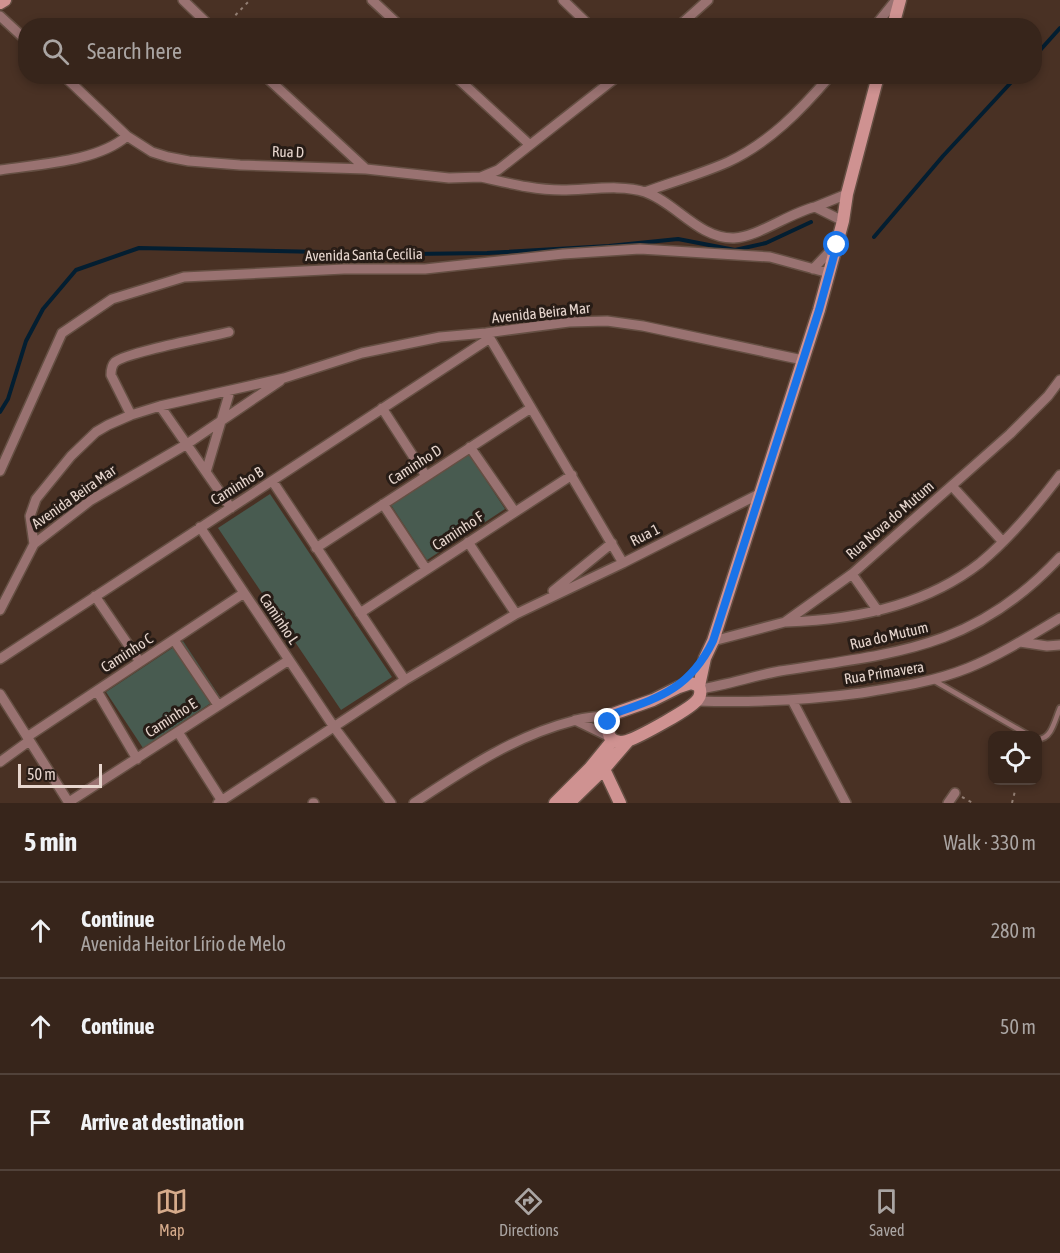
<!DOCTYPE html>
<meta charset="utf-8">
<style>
:root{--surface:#37251b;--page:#3e2d24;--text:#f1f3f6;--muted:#aaa5a3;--line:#51423a;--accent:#d6ab8b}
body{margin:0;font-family:"Asap Condensed",sans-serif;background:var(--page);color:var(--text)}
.controls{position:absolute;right:18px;bottom:18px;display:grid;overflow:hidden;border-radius:12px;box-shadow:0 3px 9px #0003}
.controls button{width:54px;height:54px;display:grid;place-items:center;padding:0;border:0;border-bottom:2px solid var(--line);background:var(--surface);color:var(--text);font:30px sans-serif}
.scale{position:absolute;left:18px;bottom:15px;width:84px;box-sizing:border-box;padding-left:6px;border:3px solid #e7d6ce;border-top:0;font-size:16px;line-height:21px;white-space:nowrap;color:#e7d6ce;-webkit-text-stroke:4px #271c16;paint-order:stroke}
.stop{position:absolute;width:18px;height:18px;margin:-14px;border:4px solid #1a73e8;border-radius:50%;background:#fff}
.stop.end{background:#1a73e8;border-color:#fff;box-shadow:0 2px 6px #0008}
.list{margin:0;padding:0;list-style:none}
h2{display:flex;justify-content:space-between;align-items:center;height:78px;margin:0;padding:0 24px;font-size:26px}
h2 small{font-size:20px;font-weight:400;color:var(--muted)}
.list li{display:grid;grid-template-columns:39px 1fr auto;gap:18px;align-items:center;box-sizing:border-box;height:96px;padding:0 24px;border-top:2px solid var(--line)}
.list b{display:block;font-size:22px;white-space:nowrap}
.list p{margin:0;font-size:20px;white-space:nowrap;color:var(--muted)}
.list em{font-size:20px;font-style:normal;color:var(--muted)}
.icon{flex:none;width:33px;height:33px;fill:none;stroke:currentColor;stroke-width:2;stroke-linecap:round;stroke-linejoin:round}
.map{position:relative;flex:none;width:1060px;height:803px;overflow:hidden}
.search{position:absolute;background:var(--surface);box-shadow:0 3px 9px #0003;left:18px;right:18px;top:18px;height:66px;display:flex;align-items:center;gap:15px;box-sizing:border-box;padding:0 21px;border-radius:24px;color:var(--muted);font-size:22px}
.sheet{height:366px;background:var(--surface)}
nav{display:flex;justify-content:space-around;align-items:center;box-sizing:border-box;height:84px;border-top:2px solid var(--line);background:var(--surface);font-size:16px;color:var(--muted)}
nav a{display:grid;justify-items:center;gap:3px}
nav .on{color:var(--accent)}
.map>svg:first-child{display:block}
</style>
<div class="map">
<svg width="1060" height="803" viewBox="0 0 1060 803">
<rect width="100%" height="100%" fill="#493124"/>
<path fill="#485b50" d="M 468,453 L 505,509 L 427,560 L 391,505 Z
M 270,494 L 392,677 L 341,710 L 218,528 Z
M 183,641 L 220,697 L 143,748 L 106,692 Z"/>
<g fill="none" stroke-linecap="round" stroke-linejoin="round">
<path stroke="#031e31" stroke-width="4" d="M 1034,57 L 1060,28
M 874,237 L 943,156 L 1017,76
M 0,412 L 8,399 L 26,341 L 43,309 L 76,270 L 139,248 L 412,254 L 487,253 L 609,246 L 678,239 L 735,250 L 766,243 L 811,222"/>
<g stroke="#654f43" stroke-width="8">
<path id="lane" d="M 933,680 L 1030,736
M 1038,739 C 1052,739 1055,719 1060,708"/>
</g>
<g stroke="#654f43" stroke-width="12">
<path id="street" d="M 183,0 L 210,26
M 372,0 L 400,26
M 563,0 L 590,26
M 0,16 L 26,40
M 679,26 L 708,0
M 875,26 L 896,0
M 64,76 L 127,136 L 152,152 L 168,157 L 189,161 L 240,165 L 366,169 L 449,178 L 481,177 L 498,170 L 618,76
M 265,76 L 366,169
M 455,76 L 530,145
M 0,170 C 39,164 97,162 127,136
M 481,177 C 508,183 534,190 562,190 C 587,190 622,184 645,192 C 675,202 699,239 734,238 C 758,237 789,213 815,207 L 843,221
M 645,192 C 672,182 701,174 728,162 C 769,143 801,110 830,76
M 815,207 L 847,194
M 813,269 L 836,245
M 488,335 L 623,563
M 160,406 L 231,508
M 382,408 L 426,476
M 131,415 L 111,375 C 111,371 111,366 115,362 C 127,352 209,337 229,332
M 470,447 L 515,512
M 0,471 L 62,333 L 112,299 L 184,277 L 344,269 L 425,269 L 563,254 L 640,249 L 770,257 L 829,273
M 206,472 L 230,391
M 273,482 L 405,680
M 952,486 L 1003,542
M 383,504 L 426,569
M 200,527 L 334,727 L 391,803
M 468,542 L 516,614
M 34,544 L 30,516 L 36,499 L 71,456 L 96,432 L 108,425 L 131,415 L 160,406 L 284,378 L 362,353 L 440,337 L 486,333 L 569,322 L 607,321 L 643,326 L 803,360
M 316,548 L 531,408
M 852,574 L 878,611
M 553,591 L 612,543
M 95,596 L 140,662
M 0,610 L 34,544 L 91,500 L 187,444 L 280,381
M 360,613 L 572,475
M 786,622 C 854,620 925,606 980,563 C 1010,538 1036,507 1060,475
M 174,640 L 218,705
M 713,641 L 785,622 L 852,574 L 1010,434 L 1048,396 L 1060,380
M 1020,642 L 1047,646 L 1060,645
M 0,659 L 490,338
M 700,689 C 727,685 753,676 780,671 C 895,653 975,649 1060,557
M 97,691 L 137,759
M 0,694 L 69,803
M 792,700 L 846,803
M 698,701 C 752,703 807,700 861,693 C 898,687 933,682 968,668 C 1000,655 1030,636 1060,618
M 575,720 L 610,737
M 178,732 L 222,801
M 27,737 L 244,593
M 0,762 L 29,741
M 69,802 L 289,660
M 218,803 L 405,680 L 516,614 L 623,563 L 761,493
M 313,803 L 314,803
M 414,803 C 464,770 514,736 573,721 C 585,717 598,717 610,715
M 948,803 L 955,793"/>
</g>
<g stroke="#654f43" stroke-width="15">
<path id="secondary" d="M 0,3 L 5,0
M 893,26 L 900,0
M 691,683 L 699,686 C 701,691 701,695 698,699 C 693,708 639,737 627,741 C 621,743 614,742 610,737 L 607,728 L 610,715 L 653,700 L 679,687 Z
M 699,686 L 705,658 L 713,641 L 819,310 L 843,221 L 847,194 L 878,76
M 604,769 L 620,803
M 555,803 L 590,768 L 612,741
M 569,803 L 604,769 L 628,741"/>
</g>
<path stroke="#927e73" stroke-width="2" stroke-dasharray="3 4.5" stroke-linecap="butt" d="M 225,26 L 250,0
M 962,797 L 973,803
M 1012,803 L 1015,791"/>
<use href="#lane" stroke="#997271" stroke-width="4.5"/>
<use href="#street" stroke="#997271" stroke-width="9"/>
<use href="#secondary" stroke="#cf9291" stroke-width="12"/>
</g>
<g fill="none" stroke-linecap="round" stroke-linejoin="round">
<path stroke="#1a73e8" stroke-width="8" d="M 608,722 L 610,715 C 658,698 689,690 713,641 L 819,310 L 837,245"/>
</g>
<g text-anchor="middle" stroke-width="6" stroke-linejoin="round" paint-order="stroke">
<g font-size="15" fill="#e7d6ce" stroke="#271c16">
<text transform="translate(288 152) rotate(2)" y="5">Rua D</text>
<text transform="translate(364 255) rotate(-1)" y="5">Avenida Santa Cecília</text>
<text transform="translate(541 313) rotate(-6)" y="5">Avenida Beira Mar</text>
<text transform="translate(415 465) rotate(-33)" y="5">Caminho D</text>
<text transform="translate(237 486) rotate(-32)" y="5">Caminho B</text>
<text transform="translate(74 497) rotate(-35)" y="5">Avenida Beira Mar</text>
<text transform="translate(890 520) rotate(-41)" y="5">Rua Nova do Mutum</text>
<text transform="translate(458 531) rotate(-33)" y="5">Caminho F</text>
<text transform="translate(645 535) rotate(-27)" y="5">Rua 1</text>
<text transform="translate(279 619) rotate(56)" y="5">Caminho L</text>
<text transform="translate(889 636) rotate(-13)" y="5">Rua do Mutum</text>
<text transform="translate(127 653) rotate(-33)" y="5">Caminho C</text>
<text transform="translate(884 673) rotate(-9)" y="5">Rua Primavera</text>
<text transform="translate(171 718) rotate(-33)" y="5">Caminho E</text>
</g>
</g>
</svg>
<div class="controls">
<button><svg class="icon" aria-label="locate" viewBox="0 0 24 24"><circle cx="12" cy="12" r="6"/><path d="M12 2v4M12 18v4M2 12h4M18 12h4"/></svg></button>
</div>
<div class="scale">50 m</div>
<div class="stop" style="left:837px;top:245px"></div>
<div class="stop end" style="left:608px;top:722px"></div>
<div class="search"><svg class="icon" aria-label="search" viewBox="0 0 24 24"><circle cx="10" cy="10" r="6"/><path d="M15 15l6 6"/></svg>Search here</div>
</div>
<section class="sheet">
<h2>5 min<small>Walk · 330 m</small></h2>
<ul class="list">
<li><svg class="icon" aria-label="ahead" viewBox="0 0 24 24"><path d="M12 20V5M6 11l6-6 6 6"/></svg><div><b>Continue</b><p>Avenida Heitor Lírio de Melo</p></div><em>280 m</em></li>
<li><svg class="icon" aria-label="ahead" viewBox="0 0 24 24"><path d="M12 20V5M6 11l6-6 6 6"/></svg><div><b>Continue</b></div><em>50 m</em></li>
<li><svg class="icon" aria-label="arrive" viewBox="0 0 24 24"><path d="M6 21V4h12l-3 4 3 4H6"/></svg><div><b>Arrive at destination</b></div></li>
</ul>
</section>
<nav>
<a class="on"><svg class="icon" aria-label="map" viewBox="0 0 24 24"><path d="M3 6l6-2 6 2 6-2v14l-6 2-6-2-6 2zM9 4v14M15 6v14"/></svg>Map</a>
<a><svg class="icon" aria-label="directions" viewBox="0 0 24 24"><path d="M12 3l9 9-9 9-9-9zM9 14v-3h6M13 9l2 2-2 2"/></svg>Directions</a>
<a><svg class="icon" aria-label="saved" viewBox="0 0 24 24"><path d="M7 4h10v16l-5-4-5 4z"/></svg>Saved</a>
</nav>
